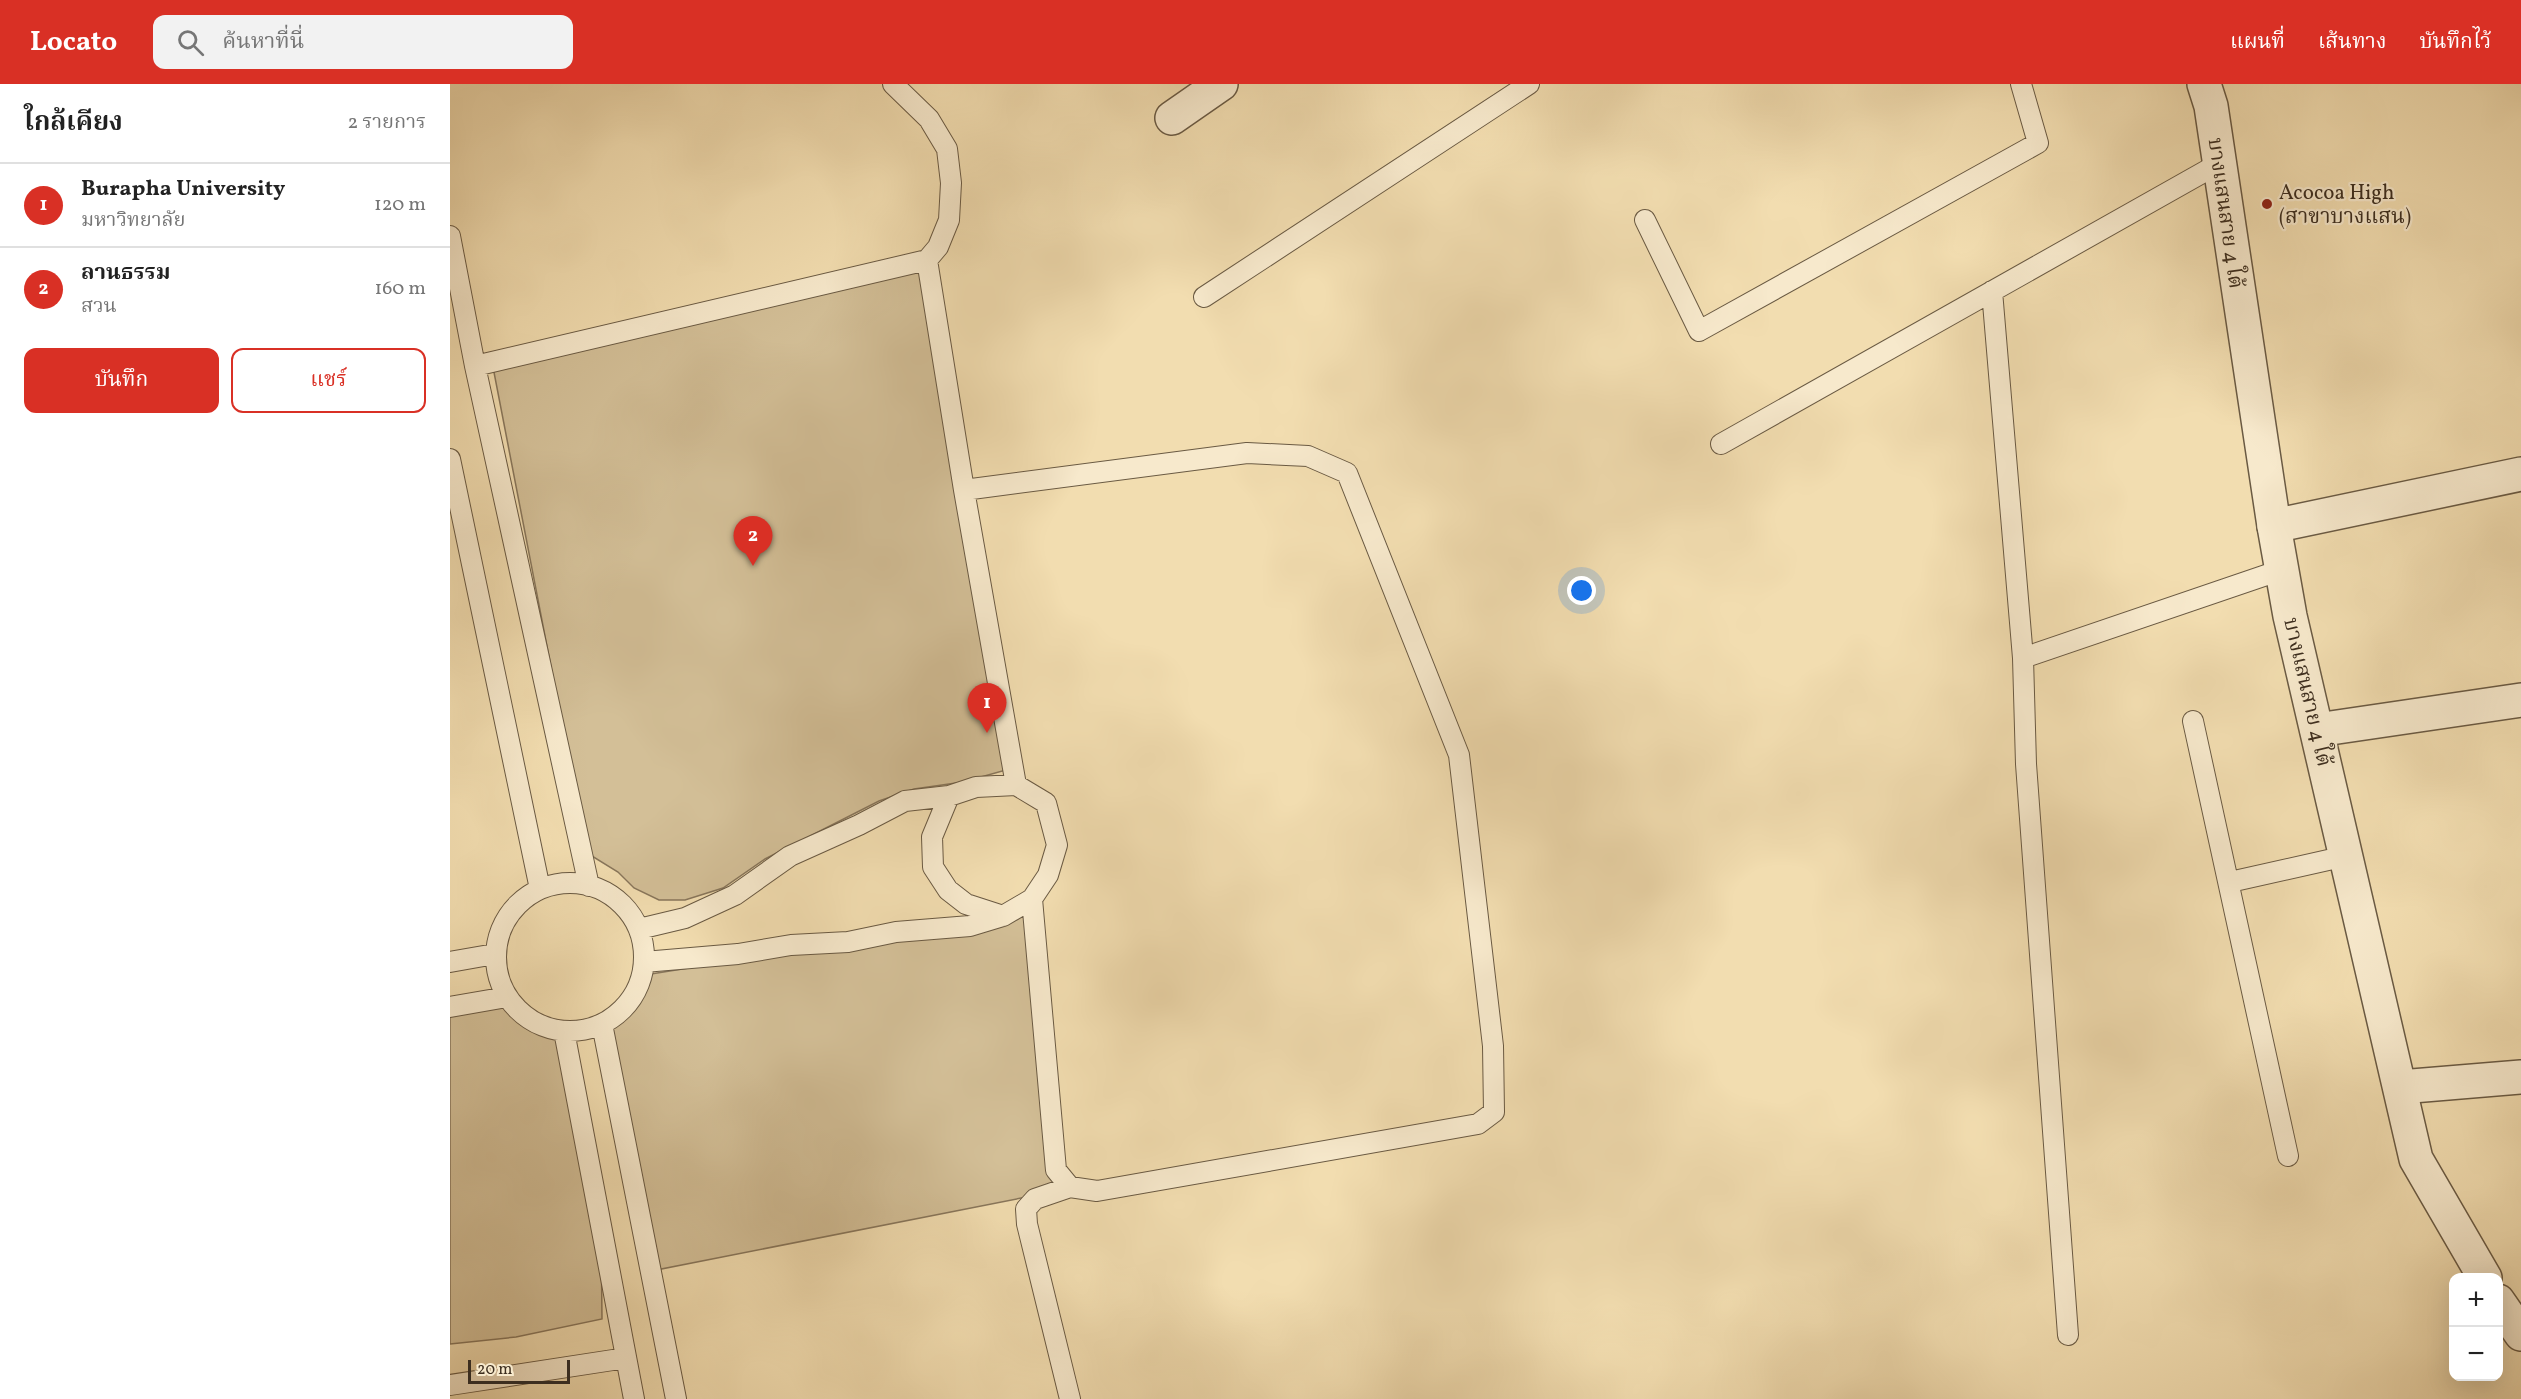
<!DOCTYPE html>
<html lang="th">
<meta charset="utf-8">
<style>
:root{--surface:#fff;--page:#f2f2f2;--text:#222;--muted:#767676;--line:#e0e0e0;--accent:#d93025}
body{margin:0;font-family:Vollkorn,"Noto Serif Thai",serif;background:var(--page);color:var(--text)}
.controls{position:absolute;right:18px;bottom:18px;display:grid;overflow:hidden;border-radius:12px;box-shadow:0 6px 24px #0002}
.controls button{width:54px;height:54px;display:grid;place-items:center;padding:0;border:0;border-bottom:2px solid var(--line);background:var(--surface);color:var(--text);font:30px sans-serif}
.scale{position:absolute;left:18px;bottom:15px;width:102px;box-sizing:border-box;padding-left:6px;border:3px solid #3d2e1f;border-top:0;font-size:16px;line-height:21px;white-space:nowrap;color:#3d2e1f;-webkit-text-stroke:4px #f7e9cc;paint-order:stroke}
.you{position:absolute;left:1132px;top:507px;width:21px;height:21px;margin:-15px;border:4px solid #fff;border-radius:50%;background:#1a73e8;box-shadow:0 0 0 9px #1a73e833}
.badge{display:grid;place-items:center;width:39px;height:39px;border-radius:50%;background:var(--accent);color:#fff;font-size:20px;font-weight:700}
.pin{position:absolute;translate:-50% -50px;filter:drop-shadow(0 2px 3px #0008)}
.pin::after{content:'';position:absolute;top:32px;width:21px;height:18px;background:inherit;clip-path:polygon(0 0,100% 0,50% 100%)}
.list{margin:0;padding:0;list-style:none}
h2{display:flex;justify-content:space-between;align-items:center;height:78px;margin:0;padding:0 24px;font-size:26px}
h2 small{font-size:20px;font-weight:400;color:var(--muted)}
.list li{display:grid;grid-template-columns:39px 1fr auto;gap:18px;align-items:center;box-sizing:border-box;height:84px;padding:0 24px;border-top:2px solid var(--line)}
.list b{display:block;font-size:22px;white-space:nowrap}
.list p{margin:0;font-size:20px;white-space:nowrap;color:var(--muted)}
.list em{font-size:20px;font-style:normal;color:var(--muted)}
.actions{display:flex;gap:12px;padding:18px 24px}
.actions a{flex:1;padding:14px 0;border:2px solid var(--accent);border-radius:12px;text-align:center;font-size:21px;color:var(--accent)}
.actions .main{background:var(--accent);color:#fff}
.icon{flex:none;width:33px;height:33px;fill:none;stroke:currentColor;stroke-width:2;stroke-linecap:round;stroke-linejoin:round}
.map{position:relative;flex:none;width:2071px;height:1315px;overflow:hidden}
header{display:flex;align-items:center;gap:36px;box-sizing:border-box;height:84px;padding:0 30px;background:var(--accent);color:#fff}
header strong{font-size:28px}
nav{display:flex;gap:33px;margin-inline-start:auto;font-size:21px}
.search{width:420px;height:54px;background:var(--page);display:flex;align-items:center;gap:15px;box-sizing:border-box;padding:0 21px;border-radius:12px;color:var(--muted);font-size:22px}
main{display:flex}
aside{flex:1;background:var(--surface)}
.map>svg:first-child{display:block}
</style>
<header>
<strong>Locato</strong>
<div class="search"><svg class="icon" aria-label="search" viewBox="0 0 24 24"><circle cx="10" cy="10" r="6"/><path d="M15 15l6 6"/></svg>ค้นหาที่นี่</div>
<nav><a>แผนที่</a><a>เส้นทาง</a><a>บันทึกไว้</a></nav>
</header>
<main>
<aside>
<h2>ใกล้เคียง<small>2 รายการ</small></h2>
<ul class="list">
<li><span class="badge">1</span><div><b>Burapha University</b><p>มหาวิทยาลัย</p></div><em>120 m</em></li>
<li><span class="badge">2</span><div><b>ลานธรรม</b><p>สวน</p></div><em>160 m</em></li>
</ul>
<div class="actions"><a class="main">บันทึก</a><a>แชร์</a></div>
</aside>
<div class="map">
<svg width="2071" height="1315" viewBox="0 0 2071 1315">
<rect width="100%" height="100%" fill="#f2ddb0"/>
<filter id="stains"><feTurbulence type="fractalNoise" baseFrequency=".00333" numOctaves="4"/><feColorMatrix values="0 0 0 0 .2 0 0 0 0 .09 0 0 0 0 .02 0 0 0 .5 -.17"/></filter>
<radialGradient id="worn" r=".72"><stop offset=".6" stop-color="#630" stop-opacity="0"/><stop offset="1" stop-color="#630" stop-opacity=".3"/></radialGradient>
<path fill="#d3bf97" stroke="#88765b" stroke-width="1.5" d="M 477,176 L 556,686 L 513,698 L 464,705 L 429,717 L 315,775 L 273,804 L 235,816 L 209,816 L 184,804 L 168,788 L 137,769 L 42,278 Z
M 583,829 L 607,1107 L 201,1187 L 156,956 L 180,916 L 201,890 Z
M 57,913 L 95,943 L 117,965 L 151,1141 L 152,1235 L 66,1253 L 0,1260 L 0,923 Z"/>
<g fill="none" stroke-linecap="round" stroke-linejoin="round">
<g stroke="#6a5a43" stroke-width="22">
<path id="service" d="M 1195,136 L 1249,247 L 1588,59 L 1571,0
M 0,152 L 25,282 L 139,802
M 477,176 L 514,406 L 566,701
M 1542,207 L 1573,574
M 754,213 L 1079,0
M 25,282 L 477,176 L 488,163 L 499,136 L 501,99 L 497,65 L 479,35 L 443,0
M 1271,360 L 1768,80
M 0,375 L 90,805
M 514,406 L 797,369 L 858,372 L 897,389 L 1009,671 L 1043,962 L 1044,1028 L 1028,1040 L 647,1107 L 620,1103 L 606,1086 L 582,815
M 1743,637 L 1838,1072
M 499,712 L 482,753 L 483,783 L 498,806 L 516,820 L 553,832
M 1780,798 L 1896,772
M46 873a74 74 0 1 1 148 0a74 74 0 1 1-148 0Z
M 189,845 L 235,834 L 285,811 L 340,772 L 409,741 L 455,717 L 499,712 L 526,703 L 566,701 L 596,719 L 607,761 L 598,791 L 582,815 L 553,832 L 520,842 L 446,848 L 398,858 L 341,861 L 288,870 L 194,878
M 0,878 L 45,870
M 0,923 L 57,913
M 152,940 L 226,1315
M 114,947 L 184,1315
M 1618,1251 L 1576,680 L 1573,574 L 1831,486
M 0,1301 L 176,1274
M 620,1315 L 577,1140 L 576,1125 L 585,1115 L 620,1103"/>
</g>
<g stroke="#6a5a43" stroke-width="36">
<path id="minor" d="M 722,34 L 771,0
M 1824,442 L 2071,390
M 1867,646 L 2071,616
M 1950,1003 L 2071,993"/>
</g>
<g stroke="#6a5a43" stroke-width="36">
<path id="tertiary" d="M 1754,0 L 1761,22 L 1824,442 L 1840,532 L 1966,1075 L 2035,1194
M 2048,1217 L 2071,1250"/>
</g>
<use href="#service" stroke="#f7e9cc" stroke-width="20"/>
<use href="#minor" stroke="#f7e9cc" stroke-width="33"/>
<use href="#tertiary" stroke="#f7e9cc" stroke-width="33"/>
</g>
<circle fill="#8f2418" stroke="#f7e9cc" stroke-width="2" cx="1817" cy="120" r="6"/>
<g text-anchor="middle" stroke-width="4.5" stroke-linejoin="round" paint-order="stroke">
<g font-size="21" fill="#3d2e1f" stroke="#f7e9cc" text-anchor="start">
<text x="1829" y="115">Acocoa High<tspan x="1829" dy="24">(สาขาบางแสน)</tspan></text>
</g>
<g font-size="21" fill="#3d2e1f" stroke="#f7e9cc">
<text transform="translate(1776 129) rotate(82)" y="7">บางแสนสาย 4 ใต้</text>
<text transform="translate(1858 608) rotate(77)" y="7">บางแสนสาย 4 ใต้</text>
</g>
</g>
<rect width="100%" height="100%" filter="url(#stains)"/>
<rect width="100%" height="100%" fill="url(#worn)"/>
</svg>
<div class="controls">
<button>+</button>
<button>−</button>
</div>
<div class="scale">20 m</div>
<div class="you"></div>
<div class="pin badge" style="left:537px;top:649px">1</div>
<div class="pin badge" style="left:303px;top:482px">2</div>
</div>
</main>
